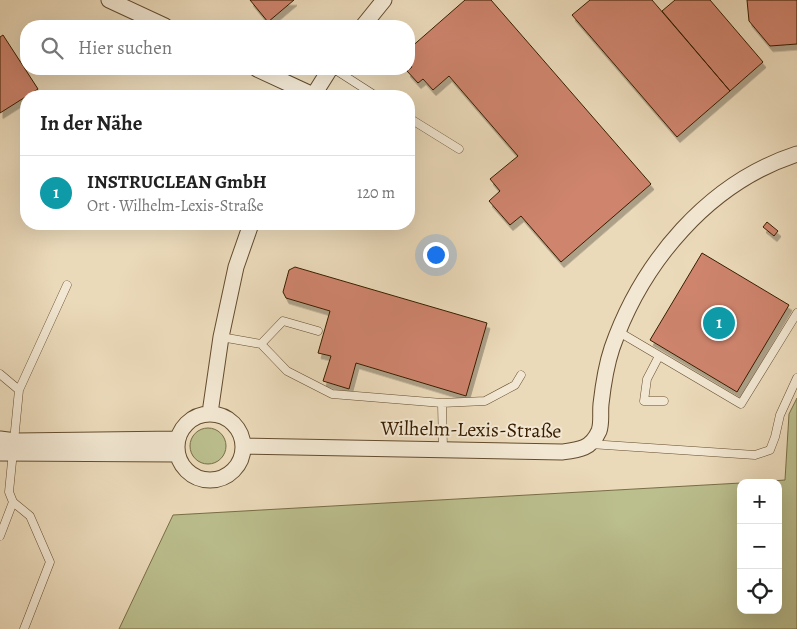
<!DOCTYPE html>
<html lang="de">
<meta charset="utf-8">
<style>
:root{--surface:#fff;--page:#f2f2f2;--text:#222;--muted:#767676;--line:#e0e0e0;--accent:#b45309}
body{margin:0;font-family:Alegreya,serif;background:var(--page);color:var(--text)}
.controls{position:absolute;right:15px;bottom:15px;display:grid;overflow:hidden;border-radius:10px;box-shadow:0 5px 20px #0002}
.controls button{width:45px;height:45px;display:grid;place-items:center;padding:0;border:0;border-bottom:1px solid var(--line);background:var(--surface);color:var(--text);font:25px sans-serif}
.you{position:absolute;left:435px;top:254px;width:18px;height:18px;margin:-12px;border:4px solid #fff;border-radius:50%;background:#1a73e8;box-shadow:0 0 0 8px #1a73e833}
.badge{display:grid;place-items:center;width:32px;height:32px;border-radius:50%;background:var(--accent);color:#fff;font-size:16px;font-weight:700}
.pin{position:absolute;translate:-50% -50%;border:2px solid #fff;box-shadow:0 1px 5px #0006}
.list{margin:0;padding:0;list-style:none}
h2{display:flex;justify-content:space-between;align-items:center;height:65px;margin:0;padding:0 20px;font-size:21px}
h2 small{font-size:16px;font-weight:400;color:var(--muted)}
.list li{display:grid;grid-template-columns:32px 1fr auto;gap:15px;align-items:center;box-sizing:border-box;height:75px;padding:0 20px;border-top:1px solid var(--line)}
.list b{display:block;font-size:19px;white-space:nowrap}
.list p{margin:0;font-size:16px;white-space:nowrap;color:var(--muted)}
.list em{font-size:16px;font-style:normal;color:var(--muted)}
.icon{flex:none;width:28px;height:28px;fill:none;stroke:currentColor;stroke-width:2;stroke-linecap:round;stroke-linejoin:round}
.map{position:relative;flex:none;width:797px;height:629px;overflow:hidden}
.search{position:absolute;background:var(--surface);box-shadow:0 5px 20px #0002;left:20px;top:20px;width:395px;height:55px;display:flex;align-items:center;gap:12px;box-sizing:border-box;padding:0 18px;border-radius:20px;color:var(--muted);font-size:19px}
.panel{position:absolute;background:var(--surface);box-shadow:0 5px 20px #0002;left:20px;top:90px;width:395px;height:140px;border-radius:20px}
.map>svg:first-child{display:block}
</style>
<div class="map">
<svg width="797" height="629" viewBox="0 0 797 629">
<defs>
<filter id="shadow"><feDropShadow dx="3" dy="5.5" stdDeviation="0" flood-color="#0004"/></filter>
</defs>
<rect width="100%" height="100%" fill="#ebdaba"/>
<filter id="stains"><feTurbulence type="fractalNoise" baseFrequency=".004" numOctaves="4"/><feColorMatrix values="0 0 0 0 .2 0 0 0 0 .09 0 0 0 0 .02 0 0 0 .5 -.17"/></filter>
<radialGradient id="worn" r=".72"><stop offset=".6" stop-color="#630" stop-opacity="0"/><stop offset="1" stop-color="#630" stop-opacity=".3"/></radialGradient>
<path fill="#bbbe8d" stroke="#796e46" d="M 797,398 L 797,629 L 119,629 L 173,515 L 741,483 L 741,610 L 778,610 L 778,483 L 744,483 L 785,480 L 789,414 Z
M190 446a18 18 0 1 1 36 0a18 18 0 1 1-36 0Z"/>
<path fill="#ce846d" stroke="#371d00" filter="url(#shadow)" d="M 250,0 L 294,0 L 268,22 Z
M 465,0 L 491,0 L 651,184 L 561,262 L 521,216 L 510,225 L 489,201 L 500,191 L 490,179 L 518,156 L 449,76 L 433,90 L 423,79 L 418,83 L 407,71 L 412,67 L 409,63 L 409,49 Z
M 590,0 L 652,0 L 730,91 L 677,137 L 572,15 Z
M 675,0 L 710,0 L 763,62 L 730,91 L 662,11 Z
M 747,0 L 797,0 L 797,44 L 770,46 L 749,21 Z
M 3,35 L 38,89 L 0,113 L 0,37 Z
M 767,222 L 778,231 L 774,236 L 763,227 Z
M 702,253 L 789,305 L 737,392 L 650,340 Z
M 295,267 L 487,323 L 466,396 L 356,363 L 349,389 L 323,381 L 331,356 L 318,353 L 330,311 L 286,298 L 283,292 L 289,270 Z"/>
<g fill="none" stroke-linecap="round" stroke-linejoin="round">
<g stroke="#644c2e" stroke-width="9">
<path id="service" d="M 334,69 L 376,96
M 409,118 L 459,149
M 619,332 L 741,404 L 797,313
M 221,337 L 261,344 L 287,371 L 332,394 L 442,403 L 443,449
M 261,344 L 283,321 L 318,331
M 659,356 L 647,379 L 644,401 L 664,401
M 0,374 L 19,390
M 442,403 L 485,401 L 515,385 L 521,375
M 590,444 L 755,455 L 770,450 L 775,437 L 780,415 L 797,378
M 0,536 L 13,502
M 24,629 L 50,562 L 30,516 L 13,502 L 9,492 L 19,390 L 67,285"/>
</g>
<g stroke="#644c2e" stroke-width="17">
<path id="minor" d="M 109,0 L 165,26
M 363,26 L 384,0
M 257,69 L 313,95
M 313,96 L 330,69
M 210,413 L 221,337 L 236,267 L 251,224
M177 447a33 33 0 1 1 66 0a33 33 0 1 1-66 0Z
M 0,439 L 16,441 L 178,439
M 243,446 L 562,452 C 579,450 591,449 599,431 C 602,423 600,413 601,404 C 603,386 606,366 612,348 C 642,262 708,183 797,154
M 0,453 L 177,454"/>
</g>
<use href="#service" stroke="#f2e7d2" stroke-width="8"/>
<use href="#minor" stroke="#f2e7d2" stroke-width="15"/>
</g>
<g text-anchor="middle" stroke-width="4" stroke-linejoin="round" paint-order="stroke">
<g font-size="20" fill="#371d00" stroke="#f2e7d2">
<text transform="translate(471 429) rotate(1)" y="7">Wilhelm-Lexis-Straße</text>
</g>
</g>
<rect width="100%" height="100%" filter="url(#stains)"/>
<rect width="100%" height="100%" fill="url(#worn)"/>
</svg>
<div class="controls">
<button>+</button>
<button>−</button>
<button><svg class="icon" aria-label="locate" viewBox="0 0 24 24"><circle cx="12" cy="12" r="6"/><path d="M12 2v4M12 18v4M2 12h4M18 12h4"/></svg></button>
</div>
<div class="you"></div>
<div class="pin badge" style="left:719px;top:323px;background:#0f9aa8">1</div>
<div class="search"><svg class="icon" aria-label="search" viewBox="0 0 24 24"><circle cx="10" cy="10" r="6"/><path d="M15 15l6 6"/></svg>Hier suchen</div>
<section class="panel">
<h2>In der Nähe<small></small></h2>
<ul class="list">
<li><span class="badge" style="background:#0f9aa8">1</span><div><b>INSTRUCLEAN GmbH</b><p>Ort · Wilhelm-Lexis-Straße</p></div><em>120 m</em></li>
</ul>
</section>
</div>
